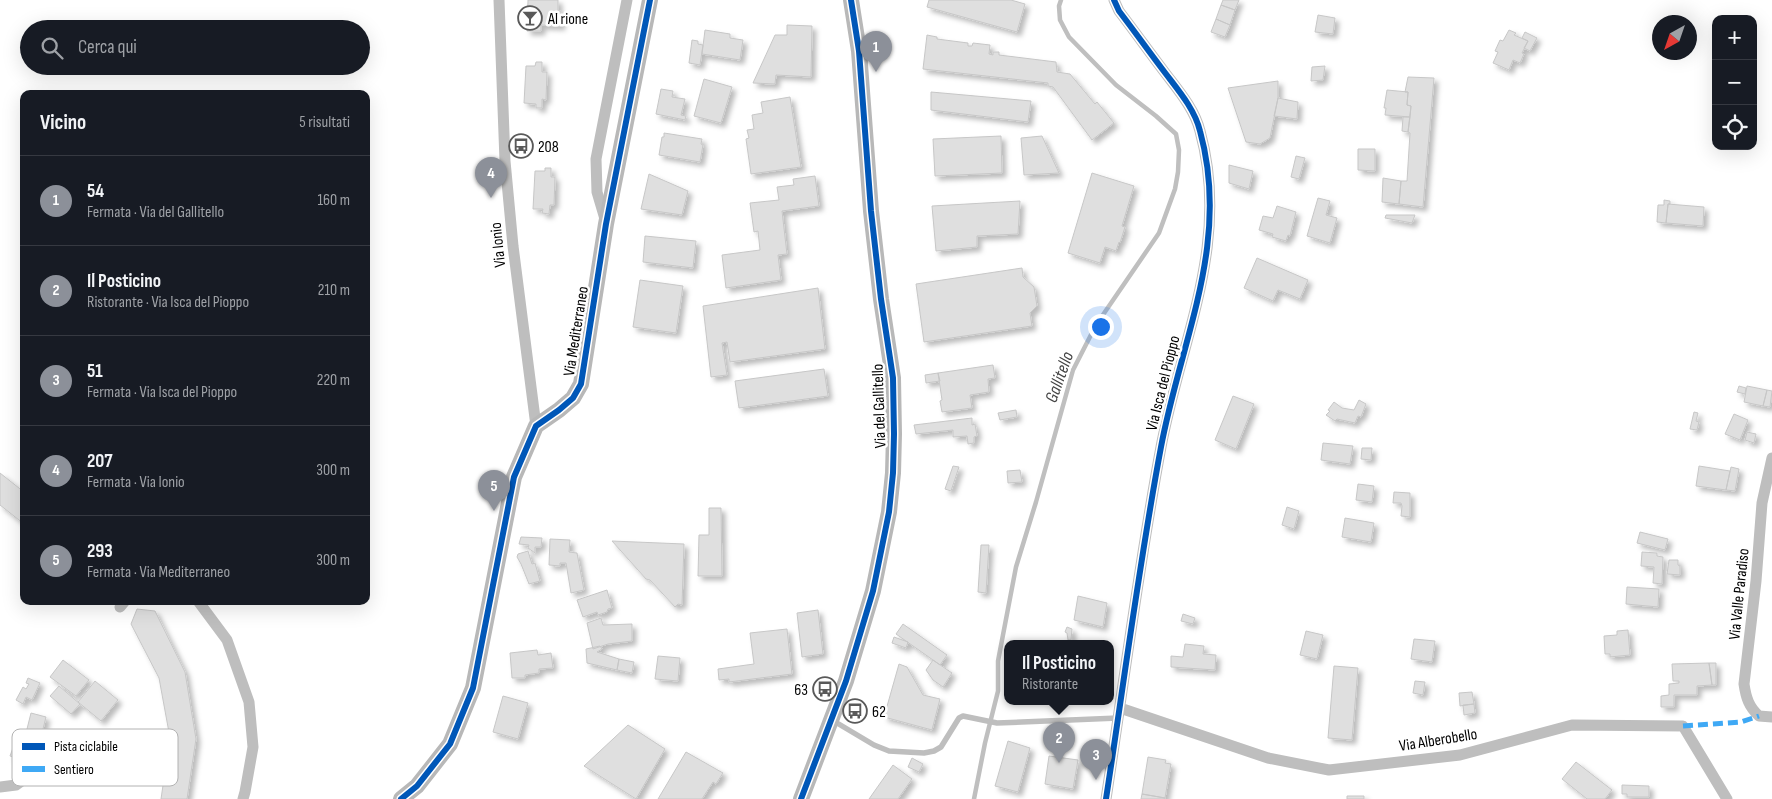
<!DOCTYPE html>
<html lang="it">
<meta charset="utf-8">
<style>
:root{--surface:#171b24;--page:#242831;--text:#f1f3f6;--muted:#9ea1a6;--line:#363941;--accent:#8c9099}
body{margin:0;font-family:"Sofia Sans Condensed",sans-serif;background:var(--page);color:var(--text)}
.controls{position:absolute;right:15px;top:15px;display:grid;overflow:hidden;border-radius:10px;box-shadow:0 5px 20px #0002}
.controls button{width:45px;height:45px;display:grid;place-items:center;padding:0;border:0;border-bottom:1px solid var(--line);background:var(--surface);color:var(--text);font:25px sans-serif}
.compass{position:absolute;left:1652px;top:15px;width:45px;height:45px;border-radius:50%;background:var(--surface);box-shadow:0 5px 20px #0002;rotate:220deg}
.you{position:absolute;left:1100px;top:326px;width:18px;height:18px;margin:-12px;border:4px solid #fff;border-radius:50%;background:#1a73e8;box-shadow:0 0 0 8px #1a73e833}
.badge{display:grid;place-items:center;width:32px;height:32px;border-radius:50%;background:var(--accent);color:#fff;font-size:16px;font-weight:700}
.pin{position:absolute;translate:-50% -41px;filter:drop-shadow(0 1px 2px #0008)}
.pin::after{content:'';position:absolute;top:26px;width:18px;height:15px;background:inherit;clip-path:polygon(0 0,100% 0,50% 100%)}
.popup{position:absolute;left:1004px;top:640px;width:110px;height:65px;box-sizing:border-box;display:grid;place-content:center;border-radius:10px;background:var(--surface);filter:drop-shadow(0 1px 4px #0005);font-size:16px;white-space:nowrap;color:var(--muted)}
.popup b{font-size:19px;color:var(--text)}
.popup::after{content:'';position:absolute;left:50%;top:100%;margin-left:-10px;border:10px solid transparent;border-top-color:var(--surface)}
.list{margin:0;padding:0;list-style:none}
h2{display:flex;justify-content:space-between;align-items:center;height:65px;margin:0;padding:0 20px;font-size:21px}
h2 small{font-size:16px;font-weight:400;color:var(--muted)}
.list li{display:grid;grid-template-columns:32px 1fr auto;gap:15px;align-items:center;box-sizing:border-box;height:90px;padding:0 20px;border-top:1px solid var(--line)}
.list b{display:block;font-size:19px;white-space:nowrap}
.list p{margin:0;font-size:16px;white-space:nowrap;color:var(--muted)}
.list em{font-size:16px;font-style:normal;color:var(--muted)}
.icon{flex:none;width:28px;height:28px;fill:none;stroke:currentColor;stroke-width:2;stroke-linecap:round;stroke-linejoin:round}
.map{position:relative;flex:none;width:1772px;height:799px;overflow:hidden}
.search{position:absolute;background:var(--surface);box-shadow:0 5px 20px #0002;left:20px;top:20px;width:350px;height:55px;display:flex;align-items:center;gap:12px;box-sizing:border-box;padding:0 18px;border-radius:28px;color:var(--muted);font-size:19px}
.panel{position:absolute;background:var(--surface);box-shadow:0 5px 20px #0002;left:20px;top:90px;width:350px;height:515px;border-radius:10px}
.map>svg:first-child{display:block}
</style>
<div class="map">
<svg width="1772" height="799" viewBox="0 0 1772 799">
<defs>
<filter id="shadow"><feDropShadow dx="4" dy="4" stdDeviation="2.5" flood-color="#0004"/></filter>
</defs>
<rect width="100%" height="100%" fill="#fff"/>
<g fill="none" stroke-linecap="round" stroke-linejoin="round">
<path stroke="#bfbfbf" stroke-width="4.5" d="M 974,799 L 985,743 L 998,691 L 998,661 L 1016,567 L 1036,502 L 1073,370 L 1096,325 L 1159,233 L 1175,189 L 1178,172 L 1179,150 L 1176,134 L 1156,116 L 1116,85 L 1069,37 L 1060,20 L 1059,6 L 1061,0"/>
</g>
<path fill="#dfdfdf" stroke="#c7c7c7" filter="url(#shadow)" d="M 528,0 L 558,0 L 558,11 L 561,11 L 561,26 L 541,25 L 541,31 L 527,31 Z
M 929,0 L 1011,0 L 1025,4 L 1017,32 L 927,7 Z
M 1223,0 L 1239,0 L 1235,10 L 1221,5 Z
M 1221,5 L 1235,10 L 1230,25 L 1216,19 Z
M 1318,15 L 1335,18 L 1333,34 L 1315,32 Z
M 1216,19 L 1230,25 L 1225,37 L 1211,32 Z
M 787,25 L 812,26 L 811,77 L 776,75 L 775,84 L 753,83 L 775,35 L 787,35 Z
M 705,30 L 730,34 L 730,38 L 743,40 L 740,60 L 702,54 Z
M 1509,30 L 1516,33 L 1514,35 L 1528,41 L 1522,53 L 1524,54 L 1520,63 L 1513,60 L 1509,70 L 1493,63 L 1498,52 L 1495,51 L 1500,40 L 1503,41 Z
M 1525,32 L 1537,38 L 1530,51 L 1524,48 L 1528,41 L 1522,38 Z
M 927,35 L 937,37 L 937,39 L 968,43 L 968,46 L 972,46 L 973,43 L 990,45 L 989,54 L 993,55 L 993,52 L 999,52 L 999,55 L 1056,62 L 1057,72 L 1070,74 L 1095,104 L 1097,102 L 1114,123 L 1092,140 L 1053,87 L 1048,86 L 1048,83 L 923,69 Z
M 692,40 L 698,41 L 698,44 L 703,45 L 700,65 L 689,63 Z
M 536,62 L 542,62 L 542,72 L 547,72 L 546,100 L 542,99 L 542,108 L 536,108 L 536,104 L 524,103 L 526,66 L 535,66 Z
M 1325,66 L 1323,80 L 1311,81 L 1312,67 Z
M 1408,77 L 1434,78 L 1423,207 L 1399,204 L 1401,181 L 1407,181 L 1410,133 L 1408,132 L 1411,106 L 1407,105 L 1408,92 L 1405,92 Z
M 704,79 L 732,87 L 721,123 L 694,116 Z
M 1278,81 L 1278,98 L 1270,138 L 1260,144 L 1246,142 L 1228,88 Z
M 661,89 L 673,91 L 672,97 L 685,99 L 681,115 L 686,116 L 685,120 L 656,114 Z
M 1387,90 L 1408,92 L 1407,105 L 1411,106 L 1410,117 L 1385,115 L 1386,108 L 1384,108 Z
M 931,92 L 1031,101 L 1028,122 L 931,110 Z
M 790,97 L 801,167 L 751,174 L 746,139 L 749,138 L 747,130 L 754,129 L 752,115 L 763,113 L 761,102 Z
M 1278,98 L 1298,102 L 1297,119 L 1274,116 Z
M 1403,117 L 1410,117 L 1408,132 L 1402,131 Z
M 664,133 L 702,139 L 701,144 L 703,145 L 700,162 L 659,155 L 662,137 L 664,137 Z
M 1001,136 L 1002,173 L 935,176 L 933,139 Z
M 1042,136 L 1059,173 L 1024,175 L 1021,138 Z
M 1358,149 L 1375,149 L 1375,171 L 1358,170 Z
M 1296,156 L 1305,158 L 1299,179 L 1291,177 Z
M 1229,165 L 1253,171 L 1249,189 L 1229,183 Z
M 545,168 L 551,168 L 551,177 L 555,177 L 554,205 L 550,205 L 549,214 L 542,213 L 543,209 L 533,209 L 535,171 L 545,171 Z
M 1092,173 L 1134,186 L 1122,226 L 1125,227 L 1120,243 L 1119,242 L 1116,251 L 1105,247 L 1100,263 L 1068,253 Z
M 649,174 L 688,191 L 682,215 L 641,209 Z
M 815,176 L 819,206 L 782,211 L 787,254 L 778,255 L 781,280 L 726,288 L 722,255 L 760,250 L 758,231 L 754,232 L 750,203 L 779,200 L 777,187 L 794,185 L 793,179 Z
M 1383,178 L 1401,181 L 1399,204 L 1382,202 Z
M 1318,198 L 1330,201 L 1326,215 L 1337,218 L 1330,243 L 1307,236 Z
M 1664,200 L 1670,201 L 1670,204 L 1668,204 L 1666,223 L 1657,222 L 1658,205 L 1664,205 Z
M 1020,201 L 1018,234 L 977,236 L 977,247 L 936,251 L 932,206 Z
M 1668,204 L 1704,207 L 1703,226 L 1666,223 Z
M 1277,206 L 1296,212 L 1290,236 L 1288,235 L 1286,241 L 1272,237 L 1273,234 L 1259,230 L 1263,216 L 1273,218 Z
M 1386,215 L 1415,215 L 1412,223 L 1385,218 Z
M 645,236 L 696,241 L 693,268 L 643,262 Z
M 1257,258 L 1308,280 L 1300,299 L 1278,290 L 1273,301 L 1244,288 Z
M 1022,268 L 1023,277 L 1034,287 L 1037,306 L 1030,313 L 1032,326 L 924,342 L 916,284 Z
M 640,280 L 683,286 L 676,333 L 633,327 Z
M 818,288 L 825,349 L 730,362 L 727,342 L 722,343 L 727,375 L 711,377 L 703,306 Z
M 993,365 L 995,378 L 988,379 L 989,392 L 970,395 L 972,408 L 942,412 L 940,401 L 942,400 L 938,373 Z
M 824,369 L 828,396 L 739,408 L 735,381 Z
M 938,373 L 940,381 L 926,383 L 925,375 Z
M 1739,386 L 1746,388 L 1745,394 L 1737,392 Z
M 1747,386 L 1767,390 L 1763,406 L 1744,402 Z
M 1767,390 L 1772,391 L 1770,407 L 1763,406 Z
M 1233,396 L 1254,404 L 1236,449 L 1215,440 Z
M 1359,400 L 1366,404 L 1361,417 L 1358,416 L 1355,423 L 1337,419 L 1335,421 L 1326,415 L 1330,411 L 1328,410 L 1334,402 L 1342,408 L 1354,410 Z
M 1016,410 L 1017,417 L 1000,420 L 998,413 Z
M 1694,412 L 1698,413 L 1696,421 L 1699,422 L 1697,430 L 1690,429 Z
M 1734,414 L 1748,420 L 1740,440 L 1725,434 Z
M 972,418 L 972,425 L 975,424 L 977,436 L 974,437 L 974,443 L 968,444 L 967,436 L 953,437 L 953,430 L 916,434 L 914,425 Z
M 1747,432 L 1756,434 L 1754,443 L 1745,440 Z
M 1323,443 L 1353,446 L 1350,464 L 1321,460 Z
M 1362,448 L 1372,448 L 1371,460 L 1361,459 Z
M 953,466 L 959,467 L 951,491 L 945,489 Z
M 1699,466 L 1730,471 L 1726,490 L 1696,486 Z
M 1731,467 L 1739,469 L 1735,491 L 1726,490 Z
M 1020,470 L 1022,482 L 1008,483 L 1007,471 Z
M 0,473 L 24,492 L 24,524 L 0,505 Z
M 1358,484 L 1374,486 L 1372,502 L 1356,500 Z
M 1394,492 L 1410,493 L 1410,517 L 1401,516 L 1402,506 L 1401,503 L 1393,503 Z
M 1287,507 L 1299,511 L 1294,529 L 1282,525 Z
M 709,508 L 721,508 L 722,576 L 698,576 L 699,535 L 709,535 Z
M 1345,518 L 1374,523 L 1371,542 L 1342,537 Z
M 1640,532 L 1668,539 L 1665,550 L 1637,543 Z
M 521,537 L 542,538 L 541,547 L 535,547 L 535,553 L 528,548 L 529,545 L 519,544 Z
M 550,539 L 570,540 L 569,552 L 577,553 L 584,590 L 571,593 L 566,563 L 560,563 L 560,566 L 549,565 Z
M 612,541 L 684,544 L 682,605 L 678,604 L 675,607 L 650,580 L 646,579 Z
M 981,545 L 989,545 L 986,593 L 978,592 Z
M 528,551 L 532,564 L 535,563 L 540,581 L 529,584 L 521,564 L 517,557 L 518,554 Z
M 1642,552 L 1657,553 L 1657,556 L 1663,557 L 1662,584 L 1653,583 L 1654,567 L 1641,566 Z
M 1669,560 L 1678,560 L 1678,565 L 1680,566 L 1680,575 L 1667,574 Z
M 1627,587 L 1659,589 L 1658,607 L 1626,604 Z
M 607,590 L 612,608 L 608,609 L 607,612 L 598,615 L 597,612 L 583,617 L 577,600 Z
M 1078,596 L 1107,603 L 1103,627 L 1074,620 Z
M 137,609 L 155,611 L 185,672 L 196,739 L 187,799 L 161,799 L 170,738 L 159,678 L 131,624 Z
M 818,610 L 823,654 L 802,657 L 797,613 Z
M 1183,614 L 1195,618 L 1193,624 L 1181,621 Z
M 601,618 L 603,625 L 632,624 L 632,641 L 608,644 L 593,649 L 587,623 Z
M 903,624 L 947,655 L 940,665 L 896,634 Z
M 1067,627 L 1072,629 L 1071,640 L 1068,640 L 1067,633 L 1065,632 Z
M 787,629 L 792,674 L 729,682 L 729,679 L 719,680 L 718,669 L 754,664 L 750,633 Z
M 1628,630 L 1630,655 L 1610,657 L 1610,654 L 1605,654 L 1604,636 L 1617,635 L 1617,631 Z
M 1306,631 L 1323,635 L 1317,659 L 1300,655 Z
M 894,637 L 908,642 L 906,648 L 892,643 Z
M 1414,639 L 1435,641 L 1432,662 L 1411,659 Z
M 1185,644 L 1204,646 L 1203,654 L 1216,655 L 1215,670 L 1171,667 L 1171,656 L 1183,657 Z
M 600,646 L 602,649 L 597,652 L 619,659 L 617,670 L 587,663 L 586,649 Z
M 537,650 L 538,655 L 551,653 L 553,668 L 539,669 L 539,673 L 525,675 L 525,678 L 512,678 L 510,653 Z
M 658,656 L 680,658 L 678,681 L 655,679 Z
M 619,659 L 634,662 L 632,673 L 617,670 Z
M 63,660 L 89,680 L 76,696 L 50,677 Z
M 933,660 L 952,673 L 943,687 L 933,680 L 926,670 Z
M 1709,663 L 1712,685 L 1697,686 L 1697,695 L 1674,695 L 1674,707 L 1661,707 L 1661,696 L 1669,695 L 1669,684 L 1679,683 L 1679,681 L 1673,681 L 1672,664 Z
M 1709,663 L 1716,663 L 1716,685 L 1712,685 Z
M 899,664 L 907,667 L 923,695 L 940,699 L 932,730 L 884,717 Z
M 1334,666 L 1358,668 L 1352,740 L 1328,738 Z
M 28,678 L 40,683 L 32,700 L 26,697 L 23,704 L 16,700 L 23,687 L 26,689 L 29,684 L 26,683 Z
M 95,681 L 118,700 L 101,721 L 78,702 Z
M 1415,681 L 1425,682 L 1423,695 L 1413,693 Z
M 59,686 L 80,704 L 71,714 L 50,696 Z
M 1472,692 L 1474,704 L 1460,706 L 1459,693 Z
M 503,696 L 528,703 L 518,739 L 493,732 Z
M 1474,704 L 1475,713 L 1464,715 L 1463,705 Z
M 31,713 L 46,717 L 38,749 L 23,745 Z
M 628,725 L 665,749 L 636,799 L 584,766 Z
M 1008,741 L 1030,748 L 1018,792 L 995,786 Z
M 14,745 L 39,754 L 35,764 L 10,756 Z
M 686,752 L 723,773 L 716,784 L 713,782 L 702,799 L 658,799 Z
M 1049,756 L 1078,760 L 1073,789 L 1045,784 Z
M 1148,757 L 1166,760 L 1165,763 L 1171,764 L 1165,798 L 1142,794 Z
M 912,758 L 923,764 L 919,772 L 908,767 Z
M 1576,762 L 1612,790 L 1605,799 L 1587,799 L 1562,779 Z
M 893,765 L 912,779 L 898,799 L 869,799 Z
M 1622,785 L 1649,786 L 1649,797 L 1627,797 L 1627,794 L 1622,794 Z
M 1142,794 L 1165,798 L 1165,799 L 1141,799 Z
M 1347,796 L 1364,796 L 1364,799 L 1347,799 Z"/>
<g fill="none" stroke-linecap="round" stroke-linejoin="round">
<path stroke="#bebebe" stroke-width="5.5" d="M 832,720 L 874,745 L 889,751 L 924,753 L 934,751 L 941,747 L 959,718 L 963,716 L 997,723 L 1118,718"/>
<path stroke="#bebebe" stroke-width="11" d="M 499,0 L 505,161 L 513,246 L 536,426
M 605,219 L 597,192 L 596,159 L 627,0
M 1772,458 L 1762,503 L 1756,581 L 1744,684 C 1746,698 1749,707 1759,716 L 1772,717
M 198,601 L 227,640 L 249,702 L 253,747 L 245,792 L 243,799
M 120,607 L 125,601
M 1120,708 L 1268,758 L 1329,770 L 1460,755 L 1572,725 L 1683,726 L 1727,799
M 0,787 L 16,785 L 31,774 L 96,745
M 1106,799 C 1124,682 1139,564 1161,447 C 1181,339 1231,243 1200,131 C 1195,110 1179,91 1166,74 C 1150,53 1135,32 1119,11 L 1114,0"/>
<path stroke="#b8b8b8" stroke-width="16" d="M 401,799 L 417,786 L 450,744 L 473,688 L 514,477 L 536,426 L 559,410 L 573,398 L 581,384 L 606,224 L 650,0
M 801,799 L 846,681 L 873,591 L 889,512 L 893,473 L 894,434 L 893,378 L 881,299 L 871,211 L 859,51 L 851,0"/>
<path stroke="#3fa9f5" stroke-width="5" stroke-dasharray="10 5" stroke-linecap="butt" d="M 1683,726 L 1741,722 L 1759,716"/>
<g stroke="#fff" stroke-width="9">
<path id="cycleway" d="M 401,799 L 417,786 L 450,744 L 473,688 L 514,477 L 536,426 L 559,410 L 573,398 L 581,384 L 606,224 L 650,0
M 801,799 L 846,681 L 873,591 L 889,512 L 893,473 L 894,434 L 893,378 L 881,299 L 871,211 L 859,51 L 851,0
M 1106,799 C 1124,682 1139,564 1161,447 C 1181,339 1231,243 1200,131 C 1195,110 1179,91 1166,74 C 1150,53 1135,32 1119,11 L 1114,0"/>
</g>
<use href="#cycleway" stroke="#0057b8" stroke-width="6"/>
</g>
<defs>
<g id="bar-ring" transform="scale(1.25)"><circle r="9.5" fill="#fff" stroke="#595959" stroke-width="1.5"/><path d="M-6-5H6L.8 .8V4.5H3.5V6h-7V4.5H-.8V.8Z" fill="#595959"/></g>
<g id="bus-ring" transform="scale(1.25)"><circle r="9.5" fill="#fff" stroke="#595959" stroke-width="1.5"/><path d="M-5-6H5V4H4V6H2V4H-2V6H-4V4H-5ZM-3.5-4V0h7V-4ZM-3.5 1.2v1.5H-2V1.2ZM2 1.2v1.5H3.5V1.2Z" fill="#595959"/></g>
</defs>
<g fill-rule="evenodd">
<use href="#bar-ring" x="530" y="18"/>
<use href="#bus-ring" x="521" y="146"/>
<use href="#bus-ring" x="825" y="689"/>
<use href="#bus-ring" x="855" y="711"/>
</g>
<g text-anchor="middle" stroke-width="5" stroke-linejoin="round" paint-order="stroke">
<g font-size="16" fill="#000" stroke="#fff" text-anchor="start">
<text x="548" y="24">Al rione</text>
<text x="538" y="152">208</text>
<text x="808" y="695" text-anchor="end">63</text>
<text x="872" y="717">62</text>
</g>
<g font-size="16" fill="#000" stroke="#fff">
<text transform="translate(497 245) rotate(-96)" y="6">Via Ionio</text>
<text transform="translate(575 331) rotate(-81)" y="6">Via Mediterraneo</text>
<text transform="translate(1162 383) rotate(-76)" y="6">Via Isca del Pioppo</text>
<text transform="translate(878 406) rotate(-92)" y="6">Via del Gallitello</text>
<text transform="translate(1738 594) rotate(-84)" y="6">Via Valle Paradiso</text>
<text transform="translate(1438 739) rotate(-9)" y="6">Via Alberobello</text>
</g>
<g font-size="18" font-style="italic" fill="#444" stroke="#fff">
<text transform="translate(1059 377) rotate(-70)" y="6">Gallitello</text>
</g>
</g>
<rect x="12" y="729" width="166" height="57" rx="8" fill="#fff" stroke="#b2b2b2" stroke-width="1"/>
<rect x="22" y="743" width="23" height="7" fill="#0057b8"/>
<rect x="22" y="766" width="23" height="6" fill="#3fa9f5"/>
<g font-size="14" fill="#000">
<text x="54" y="751">Pista ciclabile</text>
<text x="54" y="774">Sentiero</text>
</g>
</svg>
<div class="controls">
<button>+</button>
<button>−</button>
<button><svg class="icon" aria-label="locate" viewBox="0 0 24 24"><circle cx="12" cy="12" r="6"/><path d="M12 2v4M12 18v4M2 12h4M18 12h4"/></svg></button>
</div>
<svg class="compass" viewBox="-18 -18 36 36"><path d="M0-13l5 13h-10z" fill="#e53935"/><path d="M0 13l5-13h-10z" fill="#9ea1a6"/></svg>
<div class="you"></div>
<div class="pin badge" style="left:876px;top:72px">1</div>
<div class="pin badge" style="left:1059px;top:763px">2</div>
<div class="popup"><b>Il Posticino</b>Ristorante</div>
<div class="pin badge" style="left:1096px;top:780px">3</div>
<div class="pin badge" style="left:491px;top:198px">4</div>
<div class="pin badge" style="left:494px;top:511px">5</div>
<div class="search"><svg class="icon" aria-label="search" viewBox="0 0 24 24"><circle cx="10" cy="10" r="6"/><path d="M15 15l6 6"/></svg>Cerca qui</div>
<section class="panel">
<h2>Vicino<small>5 risultati</small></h2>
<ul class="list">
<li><span class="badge">1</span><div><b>54</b><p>Fermata · Via del Gallitello</p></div><em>160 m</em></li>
<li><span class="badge">2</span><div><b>Il Posticino</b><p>Ristorante · Via Isca del Pioppo</p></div><em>210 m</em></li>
<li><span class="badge">3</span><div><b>51</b><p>Fermata · Via Isca del Pioppo</p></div><em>220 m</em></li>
<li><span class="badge">4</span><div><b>207</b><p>Fermata · Via Ionio</p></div><em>300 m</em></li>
<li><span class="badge">5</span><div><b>293</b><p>Fermata · Via Mediterraneo</p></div><em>300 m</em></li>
</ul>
</section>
</div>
